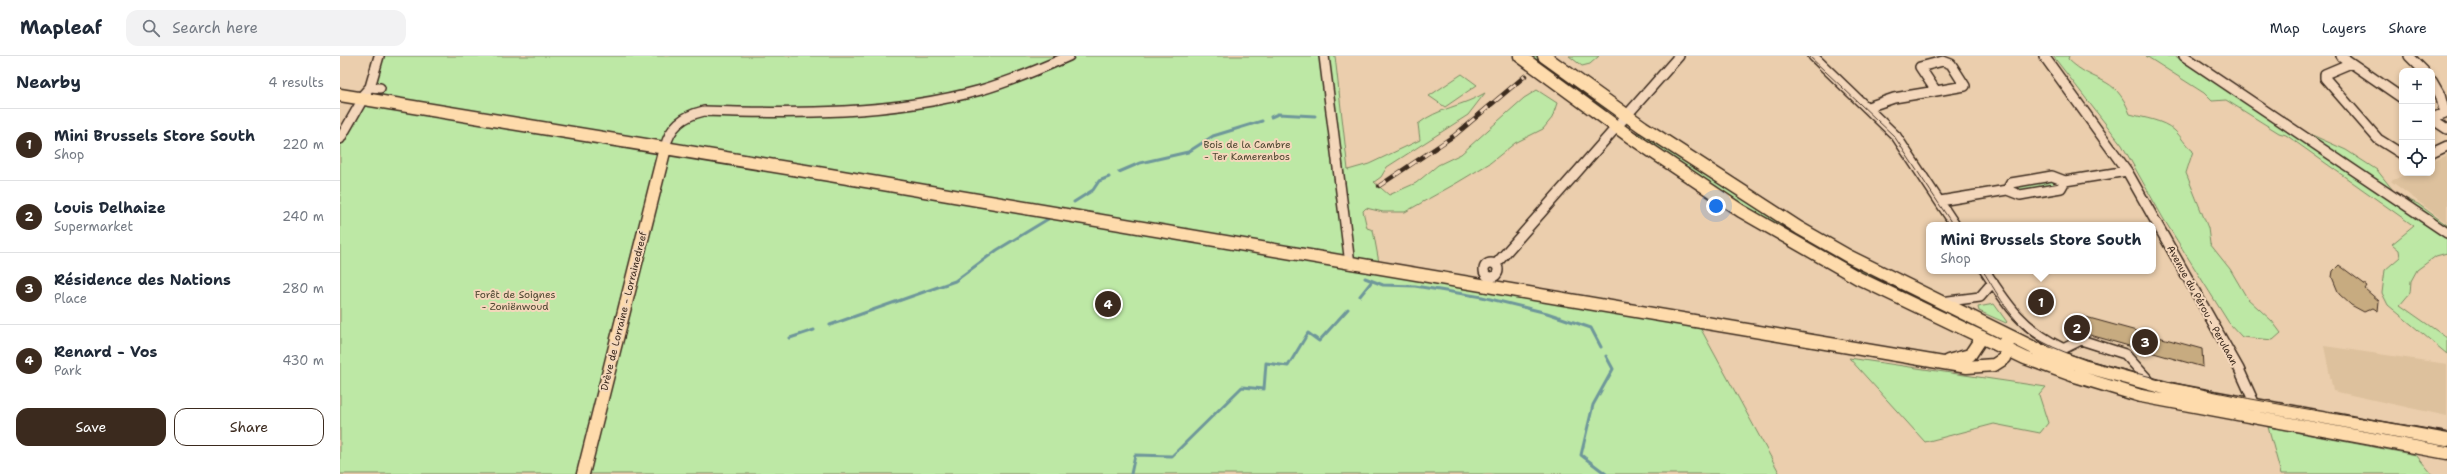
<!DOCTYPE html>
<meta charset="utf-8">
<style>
:root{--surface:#fff;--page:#f2f2f3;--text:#1f2937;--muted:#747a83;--line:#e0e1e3;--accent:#3b2a1e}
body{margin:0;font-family:"Shantell Sans",sans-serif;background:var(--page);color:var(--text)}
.controls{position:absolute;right:12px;top:12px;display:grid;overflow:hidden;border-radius:8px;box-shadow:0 2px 6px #0003}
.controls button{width:36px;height:36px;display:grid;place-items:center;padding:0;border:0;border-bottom:1px solid var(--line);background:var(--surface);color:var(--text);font:20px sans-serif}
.you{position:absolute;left:1376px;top:150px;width:14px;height:14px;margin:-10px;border:3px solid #fff;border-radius:50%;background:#1a73e8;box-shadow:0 0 0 6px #1a73e833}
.badge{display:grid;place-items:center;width:26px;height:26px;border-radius:50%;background:var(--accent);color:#fff;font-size:13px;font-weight:700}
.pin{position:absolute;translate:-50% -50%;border:2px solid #fff;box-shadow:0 1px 4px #0006}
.popup{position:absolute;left:1586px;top:166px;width:230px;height:52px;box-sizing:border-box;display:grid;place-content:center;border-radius:8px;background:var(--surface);filter:drop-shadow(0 1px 3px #0005);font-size:13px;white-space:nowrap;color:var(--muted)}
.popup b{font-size:15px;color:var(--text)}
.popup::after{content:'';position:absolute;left:50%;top:100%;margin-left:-8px;border:8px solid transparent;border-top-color:var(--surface)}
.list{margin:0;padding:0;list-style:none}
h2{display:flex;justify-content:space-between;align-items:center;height:52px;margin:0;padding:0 16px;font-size:17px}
h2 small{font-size:13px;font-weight:400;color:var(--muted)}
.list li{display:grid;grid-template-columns:26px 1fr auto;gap:12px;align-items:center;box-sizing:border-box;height:72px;padding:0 16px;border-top:1px solid var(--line)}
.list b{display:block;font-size:15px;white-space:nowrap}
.list p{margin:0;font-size:13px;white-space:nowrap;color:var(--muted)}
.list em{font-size:13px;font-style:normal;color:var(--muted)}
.actions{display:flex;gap:8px;padding:12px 16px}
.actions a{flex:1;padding:9px 0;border:1px solid var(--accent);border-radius:12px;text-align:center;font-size:14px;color:var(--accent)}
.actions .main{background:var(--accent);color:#fff}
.icon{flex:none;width:22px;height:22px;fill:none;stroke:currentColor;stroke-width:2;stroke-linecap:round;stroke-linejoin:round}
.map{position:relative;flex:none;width:2107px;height:418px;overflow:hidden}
header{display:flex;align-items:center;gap:24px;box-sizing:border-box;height:56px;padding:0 20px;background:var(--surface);border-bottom:1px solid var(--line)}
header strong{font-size:19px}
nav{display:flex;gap:22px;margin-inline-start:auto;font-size:14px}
.search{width:280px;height:36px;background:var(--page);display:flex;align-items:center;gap:10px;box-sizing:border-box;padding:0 14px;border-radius:12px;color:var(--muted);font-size:15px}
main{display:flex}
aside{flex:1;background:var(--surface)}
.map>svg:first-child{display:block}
</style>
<header>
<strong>Mapleaf</strong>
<div class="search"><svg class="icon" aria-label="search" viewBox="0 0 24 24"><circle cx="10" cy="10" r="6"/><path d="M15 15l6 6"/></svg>Search here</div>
<nav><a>Map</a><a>Layers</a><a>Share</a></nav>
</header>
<main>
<aside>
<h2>Nearby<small>4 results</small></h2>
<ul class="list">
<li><span class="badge">1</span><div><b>Mini Brussels Store South</b><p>Shop</p></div><em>220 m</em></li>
<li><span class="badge">2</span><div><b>Louis Delhaize</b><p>Supermarket</p></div><em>240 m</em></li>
<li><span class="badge">3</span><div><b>Résidence des Nations</b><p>Place</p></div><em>280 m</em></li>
<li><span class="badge">4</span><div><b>Renard - Vos</b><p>Park</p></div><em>430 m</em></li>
</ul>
<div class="actions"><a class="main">Save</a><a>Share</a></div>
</aside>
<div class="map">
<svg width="2107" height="418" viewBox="0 0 2107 418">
<rect width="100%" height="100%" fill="#ebcead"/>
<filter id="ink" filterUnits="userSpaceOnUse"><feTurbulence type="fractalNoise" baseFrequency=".025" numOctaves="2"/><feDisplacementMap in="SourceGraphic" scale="8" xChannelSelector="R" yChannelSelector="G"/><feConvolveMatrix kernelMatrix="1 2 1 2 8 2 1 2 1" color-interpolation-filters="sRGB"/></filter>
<g filter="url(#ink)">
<path fill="#ddc19d" d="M 2107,99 L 2107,167 L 2051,125 L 2069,117 L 2092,117 L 2092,106 Z
M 1984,290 L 2107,308 L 2107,360 L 1993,335 Z"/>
<path fill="#bde8a5" stroke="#7c8962" d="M 43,0 L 995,0 L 1008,114 L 1029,108 L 1080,84 L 1078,68 C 1098,52 1123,50 1145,37 L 1128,59 L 1047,111 L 1041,121 L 1034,126 L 1049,139 L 1076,127 L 1098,109 L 1121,98 L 1184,42 L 1197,34 L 1217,47 L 1212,62 L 1203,73 L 1175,87 L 1150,107 L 1115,128 L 1065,156 L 1043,156 L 1026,152 L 1023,155 L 1027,172 L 1033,174 L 1040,212 L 1357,266 L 1440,418 L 0,418 L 0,86 L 32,30 Z
M 1185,0 L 1199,0 L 1268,50 L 1260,55 Z
M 1229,0 L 1259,0 L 1250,8 L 1242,10 Z
M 1713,0 L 1729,0 L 1728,3 C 1754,29 1775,17 1790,58 C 1804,62 1823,64 1834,74 C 1842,81 1844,88 1853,95 L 1846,117 L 1868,172 L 1870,188 L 1890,213 L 1907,242 L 1932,265 L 1941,277 L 1933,284 L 1902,281 L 1889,267 L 1823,162 L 1782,89 Z
M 1806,0 L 1835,0 L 1872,20 L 1938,64 L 2006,94 L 2037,114 L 2056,138 L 2078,148 L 2107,169 L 2107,197 L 2096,200 L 2077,214 L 2071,225 L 2070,237 L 2060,249 L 2107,282 L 2107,298 L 2048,249 L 2042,237 L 2045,214 L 2060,201 L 2059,194 L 2052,188 L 2074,170 L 1946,79 L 1939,77 L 1886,44 L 1872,45 L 1864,37 Z
M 1122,18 L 1137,29 L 1105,51 L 1089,40 Z
M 1302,73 L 1619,259 L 1615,266 L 1481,200 L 1294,79 Z
M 1711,124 L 1716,130 L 1684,136 L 1676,131 L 1676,129 Z
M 1654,248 L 1667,266 L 1666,267 L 1639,255 L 1638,251 Z
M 1509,302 L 1706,331 L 1699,339 L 1708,367 L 1700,377 L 1654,368 L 1585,386 Z
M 1928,371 L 2076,399 L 2092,418 L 1941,418 Z"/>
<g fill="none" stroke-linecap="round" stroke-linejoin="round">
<path stroke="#6e979a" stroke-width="3" d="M 931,61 L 938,58 L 975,60
M 779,116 L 800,107 L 848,96 L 873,80 L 922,65
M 734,146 L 753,134 L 759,125 L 769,121
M 1025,222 L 1043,229 L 1075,230 L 1142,241 L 1207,257 L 1251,272 L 1261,291
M 1020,240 L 1032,225
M 490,269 L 615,225 L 657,194 L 708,163
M 450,282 L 474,274
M 1266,300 L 1273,313 L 1253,349 L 1241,399 L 1266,418
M 791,418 L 795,399 L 832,400 L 902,331 L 924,333 L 926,307 L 948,310 L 968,277 L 979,285 L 1008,253"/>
</g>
<path fill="#c7ab80" stroke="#3b2a1e" d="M 1999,209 L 2027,230 L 2025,233 L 2039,245 L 2038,255 L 2033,252 L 2024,256 L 2011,249 L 1999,238 L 1992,221 L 1993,215 Z
M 1742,260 L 1862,293 L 1863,311 L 1743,277 Z"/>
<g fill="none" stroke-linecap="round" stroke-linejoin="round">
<g stroke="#3b2a1e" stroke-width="12">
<path id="minor" d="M 984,0 L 1010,208
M 1473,0 L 1556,80 L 1615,169
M 1704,0 L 1787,115 L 1899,313 L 1917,353
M 1844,0 L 2107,177
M 2001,0 L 2062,42
M 2069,0 L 2084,15
M 1603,5 L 1611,8 L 1625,30 L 1596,35 L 1580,11 Z
M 2011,7 L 1985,18 L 1985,22 L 2038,83 L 2062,98
M 2092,25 L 2100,39 L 2105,57 L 2092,62
M 30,31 L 40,32
M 20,42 L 30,31 L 39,0
M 1528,51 L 1554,42 L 1596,35
M 2092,63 L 2107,73
M 0,83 L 20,48 L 20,42
M 325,92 C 330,70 343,60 364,55 C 457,58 551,59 641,34 C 672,25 700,13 729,0
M 2092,97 L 2107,90
M 1667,134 L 1671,127 L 1712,120 L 1725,125 L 1787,115
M 1600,145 L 1667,134 L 1680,139 L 1721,132 L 1725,125
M1144 214a7 7 0 1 1 14 0a7 7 0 1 1-14 0Z
M 1156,208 L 1339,0
M 1645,215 C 1668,250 1683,273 1722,292
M 1601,246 L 1640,241 L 1653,226
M 1711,299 L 1741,284 L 1785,298 L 1813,329"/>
</g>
<g stroke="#3b2a1e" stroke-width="15">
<path id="major" d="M 1180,0 L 1289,80 L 1401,155 L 1518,222 L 1685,302 L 1732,319 L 1801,340 L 2107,397
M 1204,0 L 1303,71 L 1459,172 L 1508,200 L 1696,293 L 1743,310 L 1828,333 L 2107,384
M 0,39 L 490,119 L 1627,311 L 1654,309 L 1665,302 L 1668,287 L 1664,277
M 1608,305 L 1630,299 L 1642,281
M 243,418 L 325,92"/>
</g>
<use href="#minor" stroke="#f4d7bb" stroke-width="9"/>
<use href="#major" stroke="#fedbac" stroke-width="12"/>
<path stroke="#3b2a1e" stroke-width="1" d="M 1469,0 L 1554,80 L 1613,169
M 1643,215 C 1659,240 1675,272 1703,286 C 1730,301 1762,307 1792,316 C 1894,344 2002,358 2107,376"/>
<g stroke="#3b2a1e" stroke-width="4.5">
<path id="rail" d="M 1039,130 L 1115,79 L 1185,20"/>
</g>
<use href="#rail" stroke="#f4d7bb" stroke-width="3" stroke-dasharray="9" stroke-linecap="butt"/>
</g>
</g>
<g text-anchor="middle" stroke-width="4" stroke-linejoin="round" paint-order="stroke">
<g font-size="10" fill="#4e4632" stroke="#f4d7bb">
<text x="907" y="92">Bois de la Cambre<tspan x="907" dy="12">- Ter Kamerenbos</tspan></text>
<text x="175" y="242">Forêt de Soignes<tspan x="175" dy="12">- Zoniënwoud</tspan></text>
</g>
<g font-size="10" fill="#3b2a1e" stroke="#f4d7bb">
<text transform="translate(1863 249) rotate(61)" y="4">Avenue du Pérou - Perulaan</text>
<text transform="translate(283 255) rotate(-76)" y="4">Drève de Lorraine - Lorrainedreef</text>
</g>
</g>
</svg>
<div class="controls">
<button>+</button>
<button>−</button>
<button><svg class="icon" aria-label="locate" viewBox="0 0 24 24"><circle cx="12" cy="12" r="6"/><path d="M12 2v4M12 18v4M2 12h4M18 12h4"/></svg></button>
</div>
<div class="you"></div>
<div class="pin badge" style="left:1701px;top:246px">1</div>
<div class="popup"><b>Mini Brussels Store South</b>Shop</div>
<div class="pin badge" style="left:1737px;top:272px">2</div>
<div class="pin badge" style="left:1805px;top:286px">3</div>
<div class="pin badge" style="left:768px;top:248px">4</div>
</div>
</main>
